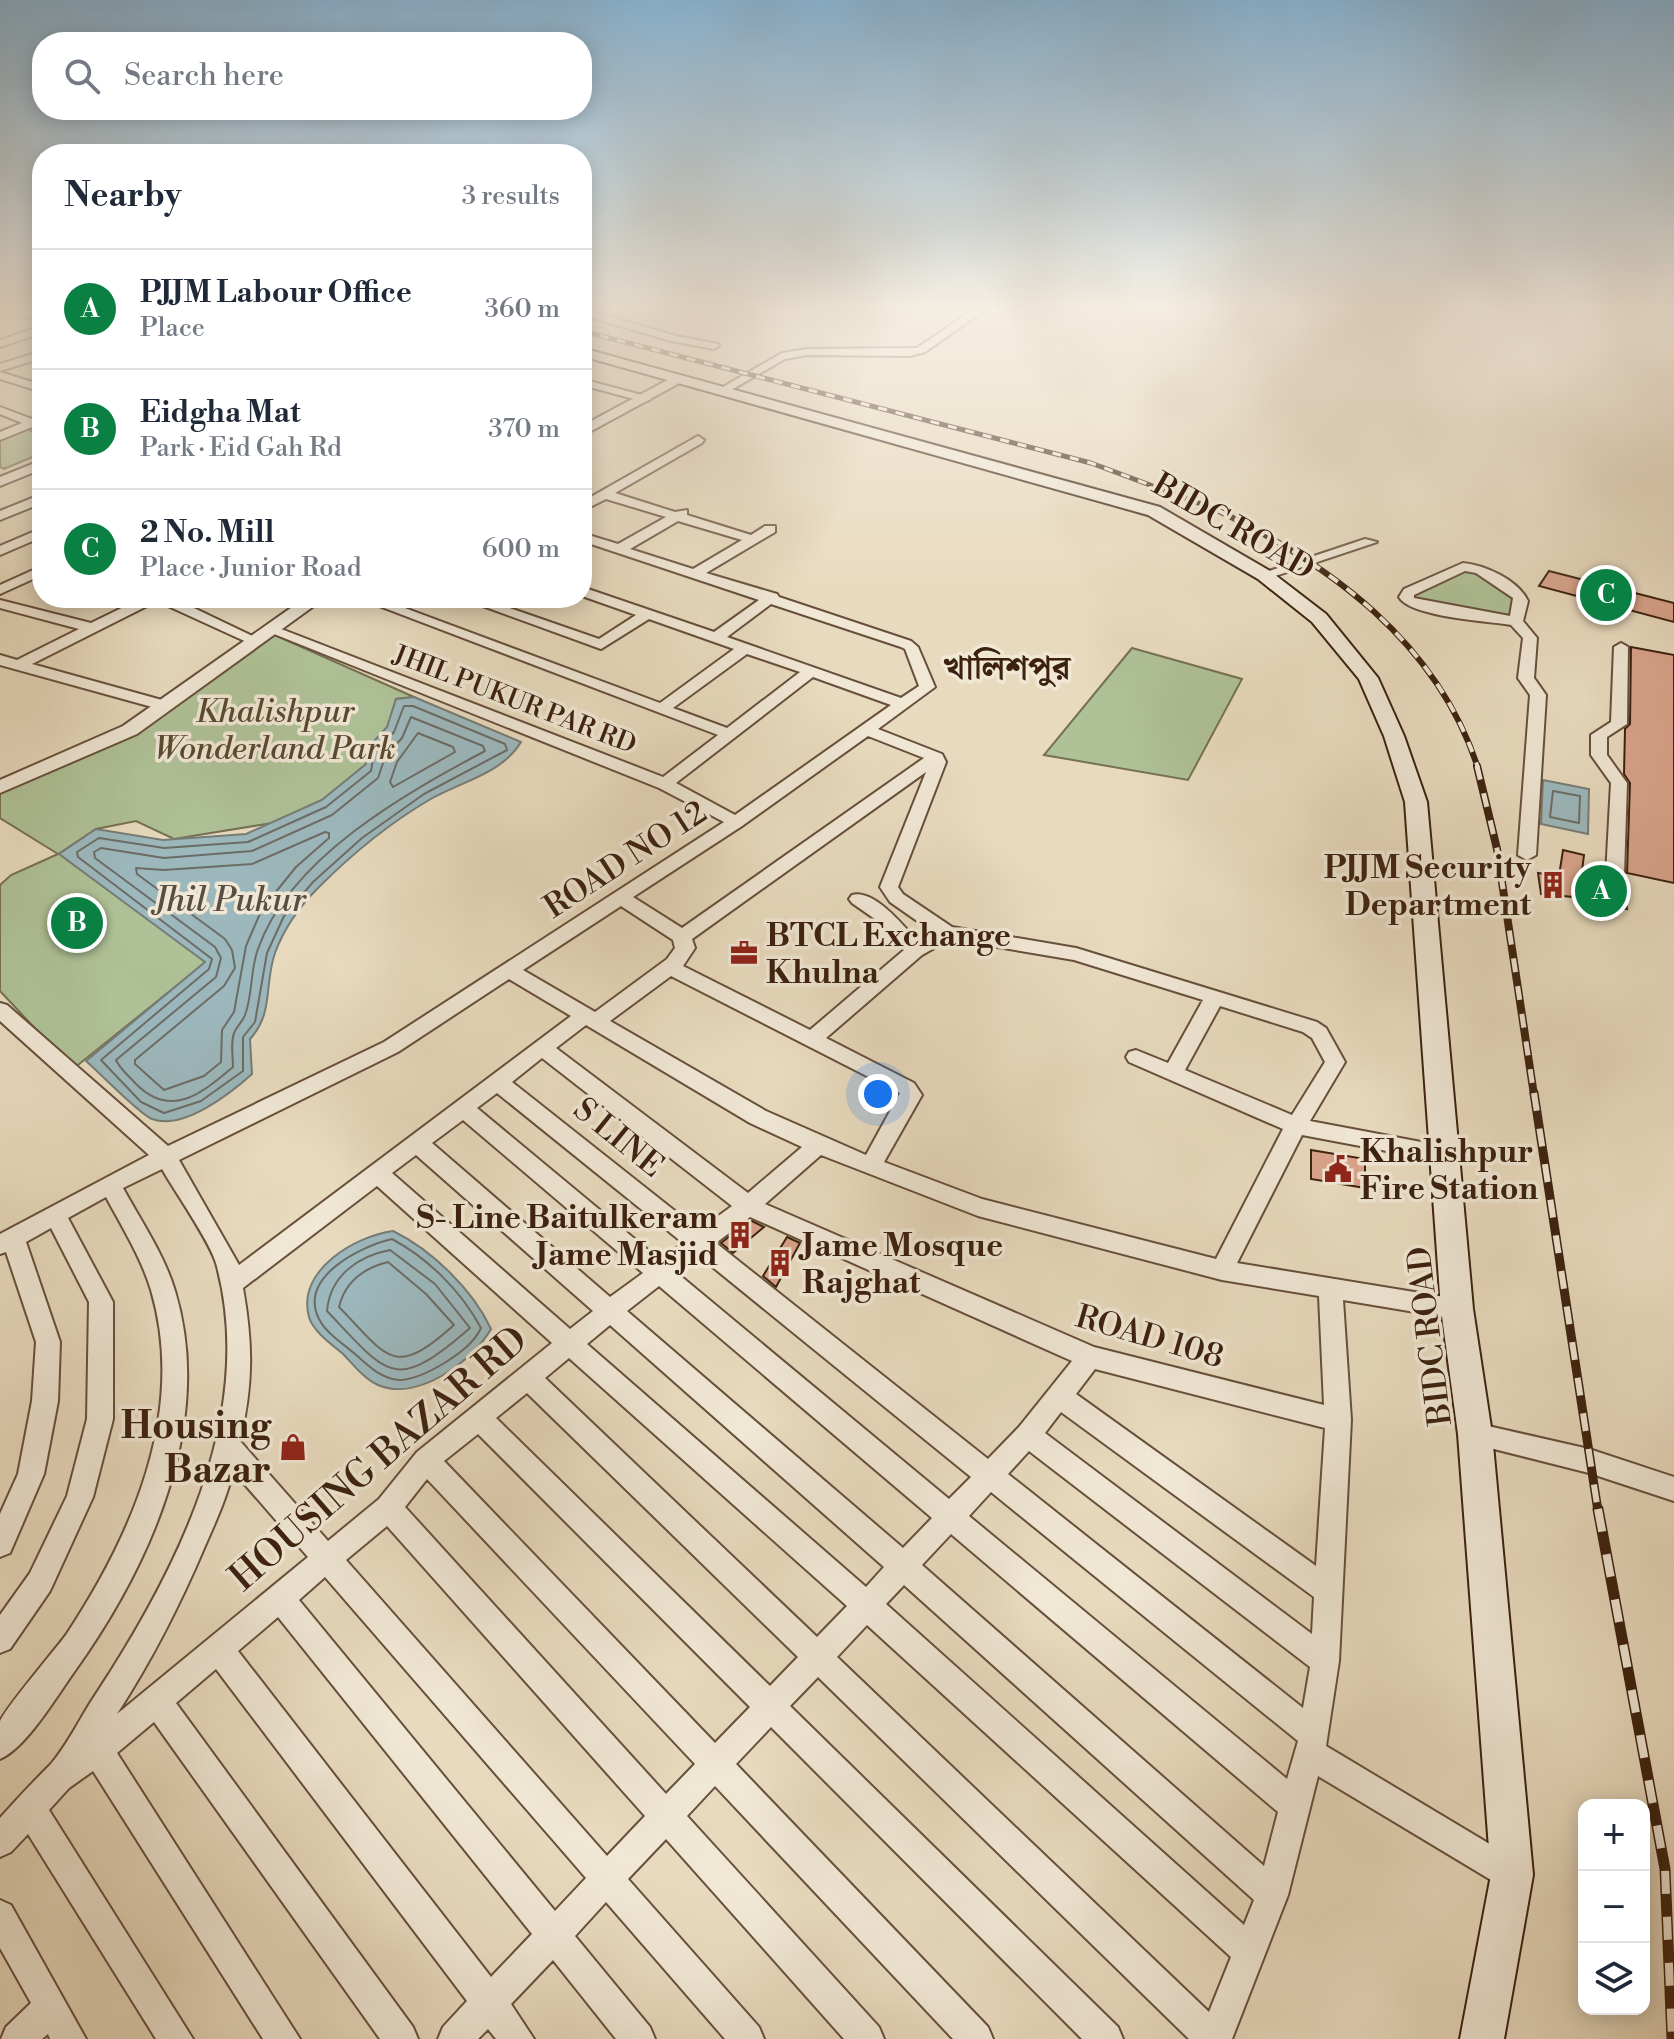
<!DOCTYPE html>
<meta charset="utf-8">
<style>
:root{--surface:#fff;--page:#f6f6f7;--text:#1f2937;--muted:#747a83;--line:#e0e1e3;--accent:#0b8043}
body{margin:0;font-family:"Libre Bodoni","Noto Serif Bengali",serif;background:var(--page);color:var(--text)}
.controls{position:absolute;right:24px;bottom:24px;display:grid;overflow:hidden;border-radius:16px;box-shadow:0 4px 20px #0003}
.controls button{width:72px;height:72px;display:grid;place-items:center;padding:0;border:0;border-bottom:2px solid var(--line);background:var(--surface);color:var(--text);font:40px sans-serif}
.you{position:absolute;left:878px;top:1094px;width:28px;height:28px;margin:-20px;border:6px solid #fff;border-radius:50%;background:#1a73e8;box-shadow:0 0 0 12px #1a73e833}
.badge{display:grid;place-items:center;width:52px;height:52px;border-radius:50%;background:var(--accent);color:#fff;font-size:26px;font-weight:700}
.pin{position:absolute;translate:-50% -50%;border:4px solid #fff;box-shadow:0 2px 8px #0006}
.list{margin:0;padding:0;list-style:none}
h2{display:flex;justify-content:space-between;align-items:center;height:104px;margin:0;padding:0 32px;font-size:34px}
h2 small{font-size:26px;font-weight:400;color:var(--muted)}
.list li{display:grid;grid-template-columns:52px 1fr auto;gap:24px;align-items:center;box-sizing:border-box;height:120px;padding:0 32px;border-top:2px solid var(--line)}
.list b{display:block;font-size:30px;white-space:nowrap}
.list p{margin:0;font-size:26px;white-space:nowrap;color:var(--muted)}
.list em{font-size:26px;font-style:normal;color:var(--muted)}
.icon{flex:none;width:44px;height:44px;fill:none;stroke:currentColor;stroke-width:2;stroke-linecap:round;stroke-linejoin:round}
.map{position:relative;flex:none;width:1674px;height:2039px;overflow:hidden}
.search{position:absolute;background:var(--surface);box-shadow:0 4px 20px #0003;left:32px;top:32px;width:560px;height:88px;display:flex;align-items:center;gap:20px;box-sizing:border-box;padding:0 28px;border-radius:32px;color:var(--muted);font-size:30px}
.panel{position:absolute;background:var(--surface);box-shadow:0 4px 20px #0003;left:32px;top:144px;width:560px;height:464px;border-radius:32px}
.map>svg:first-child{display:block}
</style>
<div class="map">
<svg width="1674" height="2039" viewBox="0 0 1674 2039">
<rect width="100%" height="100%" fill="#e8dabe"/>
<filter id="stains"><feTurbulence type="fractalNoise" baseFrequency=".0025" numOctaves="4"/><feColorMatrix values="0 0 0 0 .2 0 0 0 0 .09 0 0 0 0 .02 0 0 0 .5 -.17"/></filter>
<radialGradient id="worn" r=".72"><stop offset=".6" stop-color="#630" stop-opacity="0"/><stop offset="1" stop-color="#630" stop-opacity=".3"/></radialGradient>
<path fill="#afc197" stroke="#767153" stroke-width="2" d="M 24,428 L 42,435 L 42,453 L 4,469 L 0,467 L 0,437 Z
M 1467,566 L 1519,596 L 1516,621 L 1419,606 L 1407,594 Z
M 268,632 L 414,697 L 396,699 L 388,727 L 365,751 L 367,764 L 322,800 L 272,823 L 174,839 L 136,821 L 96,829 L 60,853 L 206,962 L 73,1069 L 0,991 L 0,885 L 11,875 L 58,854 L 0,818 L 0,787 L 130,730 Z
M 1132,648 L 1242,679 L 1188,780 L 1044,755 Z"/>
<path fill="#9cb8bd" stroke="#767c77" stroke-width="2" d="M 414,697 L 521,742 C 502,774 460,782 429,800 C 390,823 351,855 319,887 C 300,906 284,928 275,953 C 264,984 274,1013 250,1039 L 252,1074 C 231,1093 183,1131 152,1119 C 139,1114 100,1073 86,1061 L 205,962 L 59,854 L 96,829 L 163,840 L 246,834 L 322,800 L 366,764 L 365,751 L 387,727 L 396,699 Z
M 1543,780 L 1589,789 L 1588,834 L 1541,824 Z
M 393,1231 C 432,1250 473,1290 491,1329 C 472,1362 417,1402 378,1385 C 364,1379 353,1364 342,1353 C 331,1344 313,1331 309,1317 C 296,1270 356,1236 393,1231 Z"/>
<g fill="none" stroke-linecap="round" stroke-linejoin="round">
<path stroke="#6c6c66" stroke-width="2" d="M 404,706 L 413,706 L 505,744 L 507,750 L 424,794 L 362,838 L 313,882 L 284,916 L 267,953 L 255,1022 L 243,1037 L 243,1071 L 201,1101 L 164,1113 L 141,1102 L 101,1060 L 209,969 L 212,959 L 78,857 L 77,852 L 99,838 L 164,848 L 248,842 L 326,807 L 371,771 L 374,753 L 394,732 Z
M 411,717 L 483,746 L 485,751 C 404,794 290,858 258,949 C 250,970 253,994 245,1015 C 243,1021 238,1025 235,1031 C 230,1040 233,1056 233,1067 C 201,1094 171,1119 136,1084 C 129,1076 120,1069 116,1060 L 216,977 L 221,958 L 215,947 L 95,858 L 94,852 L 101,848 L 164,858 L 252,851 L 332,815 L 378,778 L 385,757 L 402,738 Z
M 418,733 L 453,747 L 455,752 L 393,787 L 390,782 L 397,762 Z
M 1553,791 L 1580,796 L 1579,823 L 1550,817 Z
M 325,832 L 329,833 L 329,838 L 296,867 L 262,909 L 246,946 L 234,1012 L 222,1030 L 221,1062 L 204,1076 L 164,1090 L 135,1064 L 135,1060 L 224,986 L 235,968 L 232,950 L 225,939 L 137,874 L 136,868 L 164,870 L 252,864 Z
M 392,1239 C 429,1259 461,1291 481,1328 C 474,1343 460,1353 446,1362 C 433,1370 417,1379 401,1380 C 382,1380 367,1365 354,1353 C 342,1343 326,1333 319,1319 C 298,1277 361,1246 392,1239 Z
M 390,1250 L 435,1284 L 470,1328 C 394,1394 389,1376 327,1311 C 330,1276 358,1256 390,1250 Z
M 388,1262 L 426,1294 L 454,1325 C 393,1380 388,1357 339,1307 C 345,1282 364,1268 388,1262 Z"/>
</g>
<path fill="#d9a48b" stroke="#3c210f" stroke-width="2" d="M 1549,571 L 1674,603 L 1674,622 L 1539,586 Z
M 1631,647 L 1674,655 L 1674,883 L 1627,873 L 1630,783 L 1624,774 L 1625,729 L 1630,724 Z
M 1563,850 L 1584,855 L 1581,879 L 1623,886 L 1627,909 L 1596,904 L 1595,899 L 1541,894 L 1538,873 L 1559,876 Z
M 1311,1150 L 1365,1159 L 1365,1188 L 1311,1179 Z
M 750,1220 L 764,1227 L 733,1253 L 721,1243 Z
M 787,1237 L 800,1243 L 776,1287 L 763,1276 Z"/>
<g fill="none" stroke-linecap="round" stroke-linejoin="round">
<g stroke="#674f3b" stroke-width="4">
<path id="minor" d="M 4,308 L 18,308 L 42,316 L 42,323 Z
M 976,308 L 988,308 L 925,352 L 910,356 L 807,355 L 785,359 L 726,393 L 716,391 L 782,353 L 807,349 L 917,348 Z
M 582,309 L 676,336 L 718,344 L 719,346 L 714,349 L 671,341 L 582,315 Z
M 42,326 L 42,333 L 0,347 L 0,340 Z
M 42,351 L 42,358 L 0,371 L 0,364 Z
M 0,372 L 42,385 L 42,392 L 0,379 Z
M 582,379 L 649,397 L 651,399 L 645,402 L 582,385 Z
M 0,407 L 32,419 L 42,415 L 42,423 L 0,440 L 0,432 L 22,423 L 0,414 Z
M 582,417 L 601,425 L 595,429 L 582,425 Z
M 698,436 L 704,440 L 702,443 L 615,493 L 675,512 L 687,510 L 687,515 L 751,535 L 765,526 L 775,526 L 775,532 L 706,573 L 777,594 L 779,597 L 911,641 L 918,647 L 935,687 L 878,729 L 942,754 L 946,762 L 898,887 L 903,894 L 952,927 L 1076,948 L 1317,1022 L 1326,1028 L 1345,1062 L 1310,1121 L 1453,1148 L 1456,1154 L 1453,1160 L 1445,1162 L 1302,1135 L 1237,1263 L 1457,1299 L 1465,1302 L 1469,1309 L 1465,1316 L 1457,1319 L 1343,1300 L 1351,1420 L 1339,1661 L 1326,1746 L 1523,1864 L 1528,1875 L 1523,1886 L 1512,1891 L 1501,1886 L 1318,1776 L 1288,1895 L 1232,2039 L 1189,2039 L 818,1677 L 790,1706 L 1118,2027 L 1123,2039 L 1082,2039 L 771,1727 L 736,1764 L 988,2027 L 993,2039 L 953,2039 L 715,1786 L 687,1816 L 879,2027 L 884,2039 L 844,2039 L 666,1839 L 628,1879 L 759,2027 L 764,2039 L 725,2039 L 606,1902 L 575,1936 L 650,2027 L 655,2039 L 616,2039 L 553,1960 L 511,2004 L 534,2039 L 496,2039 L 488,2029 L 478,2039 L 438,2039 L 443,2027 L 467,2001 L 216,1669 L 176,1703 L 413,2027 L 418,2039 L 380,2039 L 154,1722 L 117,1753 L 300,2039 L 263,2039 L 93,1771 L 69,1788 L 49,1810 L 193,2039 L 156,2039 L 28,1834 L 11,1852 L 0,1857 L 0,1818 C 16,1800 33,1782 50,1765 C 67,1746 81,1716 96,1694 C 176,1572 258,1414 216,1263 C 209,1240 175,1192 162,1169 L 123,1188 C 141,1221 164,1254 175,1291 C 215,1423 150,1566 74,1672 C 57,1696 26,1748 0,1759 C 0,1748 0,1733 0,1722 C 2,1712 55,1650 66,1635 C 132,1535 187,1412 151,1290 C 141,1257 122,1227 106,1197 L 68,1218 L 113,1302 L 113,1419 L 93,1497 L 50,1591 L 10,1649 L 0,1653 L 0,1615 L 30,1573 L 67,1496 L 87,1419 L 89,1302 L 51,1228 L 26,1242 L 60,1342 L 58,1401 L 44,1474 L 10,1553 L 0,1557 L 0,1514 L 18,1474 L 32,1401 L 36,1342 L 6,1252 L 0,1254 L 0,1234 L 149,1155 L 0,1021 L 0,1003 L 7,1005 L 168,1146 L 384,1042 L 724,822 L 659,788 L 264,630 L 271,626 L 276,627 L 663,777 L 718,735 L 358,598 L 378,598 L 660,703 L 734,649 L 649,619 L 601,649 L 480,605 L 488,598 L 505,598 L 498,604 L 599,639 L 636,615 L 582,596 L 582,587 L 714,632 L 759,600 L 582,541 L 582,533 L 618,544 L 666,517 L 606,499 L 582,511 L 582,502 ZM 678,521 L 742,540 L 693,569 L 630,549 ZM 771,604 L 901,647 L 905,649 L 919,686 L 901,698 L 727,637 ZM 747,654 L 800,672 L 727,728 L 673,708 ZM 813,677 L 891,705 L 735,815 L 676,783 ZM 868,736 L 924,758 L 682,928 L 633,897 L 742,826 ZM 926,772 L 880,887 L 890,902 L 933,932 L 917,941 C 904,926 874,889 852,895 L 849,899 L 852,903 L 882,924 L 904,950 L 810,1030 L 683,966 L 695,948 L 692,939 ZM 621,906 L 673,940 L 675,948 L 667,959 L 595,1012 L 523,970 ZM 950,939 L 1074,960 L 1203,1000 L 1168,1063 L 1136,1050 L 1129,1052 L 1126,1057 L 1129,1062 L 1283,1129 L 1216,1259 L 982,1199 L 884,1162 L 922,1095 L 914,1083 L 826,1038 L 922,955 ZM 671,976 L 900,1093 L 866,1155 L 766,1111 L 610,1021 ZM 509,979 L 571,1016 L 239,1265 L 179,1160 L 398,1052 ZM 1220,1006 L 1303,1032 L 1312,1038 L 1325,1062 L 1292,1115 L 1185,1070 ZM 586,1025 L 750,1123 L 802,1147 L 748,1193 L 556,1048 ZM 542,1058 L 732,1206 L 699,1230 L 512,1082 ZM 497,1093 L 683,1243 L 660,1260 L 477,1108 ZM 463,1120 L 643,1273 L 610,1297 L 432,1143 ZM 416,1155 L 593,1311 L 570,1329 L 392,1173 ZM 821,1155 L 978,1216 L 1222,1280 L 1319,1296 L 1324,1405 L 1094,1347 L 765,1204 ZM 377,1186 L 552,1343 L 417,1452 L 379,1499 L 328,1541 L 240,1441 C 253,1384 253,1345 243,1288 ZM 750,1217 L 1072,1361 L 1019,1427 L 988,1459 L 716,1243 ZM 699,1256 L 971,1477 L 949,1499 L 677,1273 ZM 659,1286 L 932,1518 L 903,1548 L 627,1311 ZM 610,1325 L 884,1567 L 866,1587 L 587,1344 ZM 569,1358 L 847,1606 L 817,1637 L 545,1378 ZM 1095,1369 L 1325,1428 L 1316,1566 L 1076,1394 ZM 527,1393 L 798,1657 L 770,1686 L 496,1418 ZM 1061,1412 L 1314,1597 L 1312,1634 L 1045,1433 ZM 478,1434 L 750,1707 L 715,1743 L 444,1461 ZM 1029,1451 L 1310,1667 L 1303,1708 L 1008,1474 ZM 233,1471 L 308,1557 L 117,1714 C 152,1660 180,1605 205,1546 C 216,1521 227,1497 233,1471 ZM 427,1479 L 695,1764 L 666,1794 L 405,1507 ZM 991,1492 L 1298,1741 L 1287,1779 L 969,1516 ZM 387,1526 L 645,1816 L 607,1856 L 346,1560 ZM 951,1534 L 1278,1812 L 1264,1866 L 922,1565 ZM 325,1577 L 586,1878 L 555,1911 L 299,1600 ZM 904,1585 L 1254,1900 L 1244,1925 L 886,1604 ZM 278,1617 L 532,1934 L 491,1977 L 238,1651 ZM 867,1625 L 1231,1957 L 1209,2012 L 837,1657 Z
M 42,460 L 42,469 L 0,486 L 0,477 Z
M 42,494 L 42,503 L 0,520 L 0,511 Z
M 42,528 L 42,537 L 0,555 L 0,546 Z
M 1365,539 L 1377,542 L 1269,578 L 1257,575 Z
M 1463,563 C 1485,565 1518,580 1528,601 L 1523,621 L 1537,638 L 1534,678 L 1546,695 L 1536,855 L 1527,860 L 1518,855 L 1530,695 L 1518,678 L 1523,638 L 1511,625 C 1488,621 1410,617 1399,597 L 1404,589 ZM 1465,571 L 1476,573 L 1513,598 L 1510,616 L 1414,598 L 1414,595 Z
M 42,566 L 42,575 L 0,594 L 0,585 Z
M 142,598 L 173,598 L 263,641 L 261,644 L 251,644 L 157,601 L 32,664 L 169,702 L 169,708 L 163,710 L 0,665 L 0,655 L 17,660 L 79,629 L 0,608 L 0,600 L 91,623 Z
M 1621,643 L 1628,647 L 1627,724 L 1607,737 L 1607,755 L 1627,783 L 1624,875 L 1615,881 L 1606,875 L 1611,783 L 1591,755 L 1591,735 L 1611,722 L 1614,647 Z
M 1475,1423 L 1589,1449 L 1674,1477 L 1674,1501 L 1589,1473 L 1466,1442 L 1462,1434 L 1466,1426 Z
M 0,1900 L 11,1905 L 86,2039 L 50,2039 L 48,2034 L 42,2039 L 1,2039 L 6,2027 L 31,2003 L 0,1948 Z"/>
</g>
<g stroke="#674f3b" stroke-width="4">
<path id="tertiary" d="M 675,376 L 687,379 L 582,436 L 582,426 Z
M 305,598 L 325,598 L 137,734 L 0,793 L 0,780 L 123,726 Z"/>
</g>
<g stroke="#3c210f" stroke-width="4">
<path id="secondary" d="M 582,348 L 1160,507 L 1270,571 L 1326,614 L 1378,678 L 1404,736 L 1427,802 L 1473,1309 L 1492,1434 L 1533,1875 L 1504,2039 L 1460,2039 L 1491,1875 L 1458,1434 L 1441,1309 L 1405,802 L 1384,736 L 1359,679 L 1312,622 L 1258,579 L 1148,515 L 582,356 Z"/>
</g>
<use href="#minor" fill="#f0e7d5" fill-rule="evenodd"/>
<use href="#tertiary" fill="#f0e7d5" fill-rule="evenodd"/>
<use href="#secondary" fill="#f0e7d5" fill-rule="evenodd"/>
<g stroke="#3c210f" stroke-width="5">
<path id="rail-far4" d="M 582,331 L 1091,463 L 1220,511"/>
</g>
<g stroke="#3c210f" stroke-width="6">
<path id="rail-far3" d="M 1215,509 C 1330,564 1437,642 1478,768"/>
</g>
<g stroke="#3c210f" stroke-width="8">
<path id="rail-far2" d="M 1477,766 L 1497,849 L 1534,1095"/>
</g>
<g stroke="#3c210f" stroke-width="9">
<path id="rail-far1" d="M 1534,1093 L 1598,1511"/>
</g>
<g stroke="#3c210f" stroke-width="11">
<path id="rail" d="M 1598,1509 L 1665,1869 L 1672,2039"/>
</g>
<use href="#rail-far4" stroke="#f0e7d5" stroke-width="3" stroke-dasharray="9" stroke-linecap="butt"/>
<use href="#rail-far3" stroke="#f0e7d5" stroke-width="4" stroke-dasharray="11" stroke-linecap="butt"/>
<use href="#rail-far2" stroke="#f0e7d5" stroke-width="5" stroke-dasharray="14" stroke-linecap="butt"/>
<use href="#rail-far1" stroke="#f0e7d5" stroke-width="6" stroke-dasharray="18" stroke-linecap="butt"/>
<use href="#rail" stroke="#f0e7d5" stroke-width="8" stroke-dasharray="23" stroke-linecap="butt"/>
</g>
<linearGradient id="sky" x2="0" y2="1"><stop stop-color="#89b6d7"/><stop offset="0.52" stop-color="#f5eee2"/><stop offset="1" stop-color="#f5eee2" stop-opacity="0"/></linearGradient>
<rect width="1674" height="593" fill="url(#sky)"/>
<defs>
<g id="building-bare" transform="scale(2.16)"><path d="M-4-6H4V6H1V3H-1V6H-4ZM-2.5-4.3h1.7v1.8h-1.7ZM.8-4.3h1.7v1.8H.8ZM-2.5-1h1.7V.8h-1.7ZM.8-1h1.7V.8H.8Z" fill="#8f2418" stroke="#f0e7d5" stroke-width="2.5" paint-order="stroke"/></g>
<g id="office-bare" transform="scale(2.16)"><path d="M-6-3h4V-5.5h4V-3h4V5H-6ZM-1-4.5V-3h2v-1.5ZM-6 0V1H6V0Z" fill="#8f2418" stroke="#f0e7d5" stroke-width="2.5" paint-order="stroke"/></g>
<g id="civic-bare" transform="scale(2.16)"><path d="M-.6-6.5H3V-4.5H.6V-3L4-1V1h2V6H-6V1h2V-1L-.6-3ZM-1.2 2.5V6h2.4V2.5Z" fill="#8f2418" stroke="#f0e7d5" stroke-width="2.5" paint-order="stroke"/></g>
<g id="shop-bare" transform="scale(2.16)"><path d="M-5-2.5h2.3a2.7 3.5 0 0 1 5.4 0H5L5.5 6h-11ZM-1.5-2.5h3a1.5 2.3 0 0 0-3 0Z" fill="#8f2418" stroke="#f0e7d5" stroke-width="2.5" paint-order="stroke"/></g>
</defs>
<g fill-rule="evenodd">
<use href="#building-bare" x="1553" y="885"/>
<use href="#office-bare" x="744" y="953"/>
<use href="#civic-bare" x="1338" y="1169"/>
<use href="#building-bare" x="740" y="1235"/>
<use href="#building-bare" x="780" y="1263"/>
<use href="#shop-bare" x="293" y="1447"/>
</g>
<g text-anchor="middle" stroke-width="7" stroke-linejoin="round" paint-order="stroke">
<g font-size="26" fill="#3c210f" stroke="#f0e7d5">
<text transform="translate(515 699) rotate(21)" y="9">JHIL PUKUR PAR RD</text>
</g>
<g font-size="32" fill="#3c210f" stroke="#f0e7d5">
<text transform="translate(1234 526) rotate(30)" y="11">BIDC ROAD</text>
<text transform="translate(625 859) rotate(-33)" y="11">ROAD NO 12</text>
<text transform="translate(619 1137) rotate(39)" y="11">S LINE</text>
<text transform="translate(1150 1336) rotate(16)" y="11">ROAD 108</text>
<text transform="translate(1429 1336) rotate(-97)" y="11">BIDC ROAD</text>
</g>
<g font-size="32" font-style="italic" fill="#594931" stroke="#f0e7d5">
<text x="275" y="722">Khalishpur<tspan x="275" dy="37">Wonderland Park</tspan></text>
</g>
<g font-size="32" font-weight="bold" fill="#3c210f" stroke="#f0e7d5" text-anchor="start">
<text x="1531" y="878" text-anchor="end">PJJM Security<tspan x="1531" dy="37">Department</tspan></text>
<text x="766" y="946">BTCL Exchange<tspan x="766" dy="37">Khulna</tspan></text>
<text x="1360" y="1162">Khalishpur<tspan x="1360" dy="37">Fire Station</tspan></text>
<text x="718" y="1228" text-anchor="end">S- Line Baitulkeram<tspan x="718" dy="37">Jame Masjid</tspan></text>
<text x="802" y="1256">Jame Mosque<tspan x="802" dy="37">Rajghat</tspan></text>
</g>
<g font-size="34" font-weight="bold" fill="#3c210f" stroke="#f0e7d5">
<text x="1007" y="679">খালিশপুর</text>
</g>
<g font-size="34" font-style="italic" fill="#594e43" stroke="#f0e7d5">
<text x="230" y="911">Jhil Pukur</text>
</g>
<g font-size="38" font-weight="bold" fill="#3c210f" stroke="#f0e7d5" text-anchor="end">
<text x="271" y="1438">Housing<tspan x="271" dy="44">Bazar</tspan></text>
</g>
<g font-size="38" fill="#3c210f" stroke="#f0e7d5">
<text transform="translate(378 1458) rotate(-41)" y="13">HOUSING BAZAR RD</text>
</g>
</g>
<rect width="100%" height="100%" filter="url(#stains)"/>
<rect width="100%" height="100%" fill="url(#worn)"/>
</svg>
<div class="controls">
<button>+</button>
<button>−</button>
<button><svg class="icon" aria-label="layers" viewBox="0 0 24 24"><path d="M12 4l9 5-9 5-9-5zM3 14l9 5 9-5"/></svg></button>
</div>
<div class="you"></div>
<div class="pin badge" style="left:1601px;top:891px">A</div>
<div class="pin badge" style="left:77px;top:923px">B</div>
<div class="pin badge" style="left:1606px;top:595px">C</div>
<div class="search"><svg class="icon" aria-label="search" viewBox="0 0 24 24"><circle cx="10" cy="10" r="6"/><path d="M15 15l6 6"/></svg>Search here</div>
<section class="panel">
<h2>Nearby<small>3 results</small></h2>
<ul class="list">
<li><span class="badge">A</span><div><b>PJJM Labour Office</b><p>Place</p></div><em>360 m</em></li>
<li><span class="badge">B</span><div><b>Eidgha Mat</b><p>Park · Eid Gah Rd</p></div><em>370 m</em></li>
<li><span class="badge">C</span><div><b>2 No. Mill</b><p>Place · Junior Road</p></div><em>600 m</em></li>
</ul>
</section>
</div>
